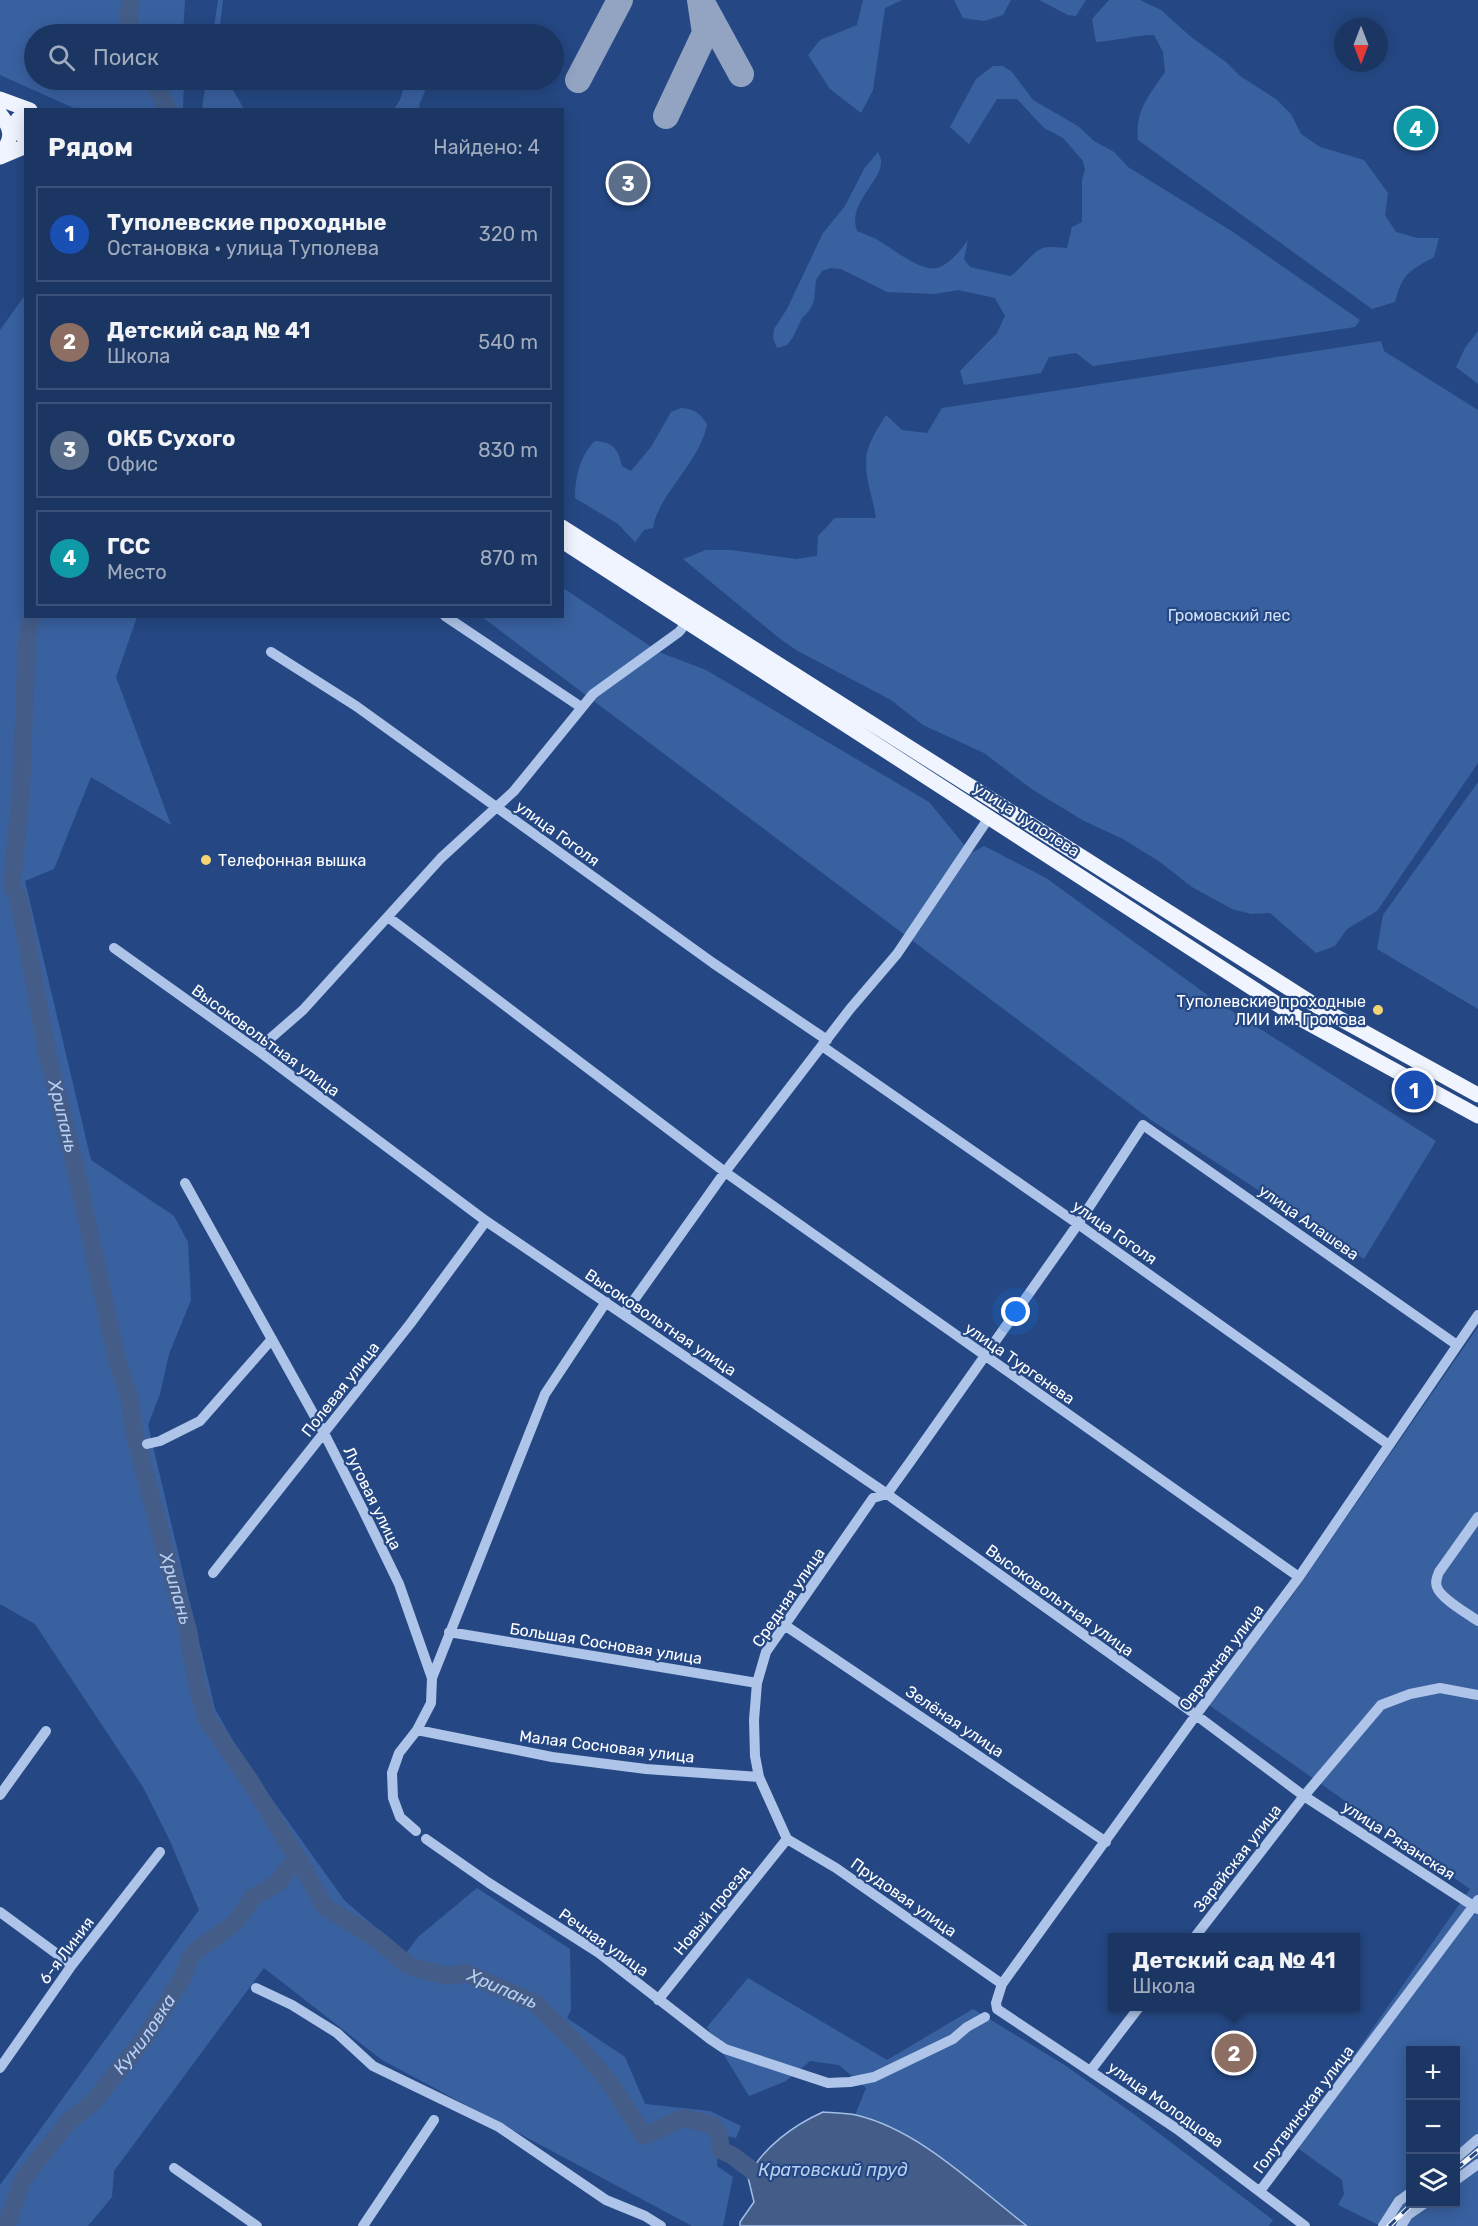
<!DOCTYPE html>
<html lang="ru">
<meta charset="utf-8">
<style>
:root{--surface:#1c3663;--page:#253e69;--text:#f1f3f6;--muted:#a0abbe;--line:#3a5078;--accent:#f2d472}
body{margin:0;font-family:Rubik,sans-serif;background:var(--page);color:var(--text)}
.controls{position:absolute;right:18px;bottom:18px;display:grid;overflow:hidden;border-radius:0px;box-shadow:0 3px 15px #0003}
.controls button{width:54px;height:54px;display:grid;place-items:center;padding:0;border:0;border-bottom:2px solid var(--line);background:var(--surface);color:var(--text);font:30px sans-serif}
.compass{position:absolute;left:1334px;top:18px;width:54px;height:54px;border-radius:50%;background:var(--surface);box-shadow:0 3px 15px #0003;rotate:180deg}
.you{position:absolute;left:1016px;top:1312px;width:21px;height:21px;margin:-15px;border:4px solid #fff;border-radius:50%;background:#1a73e8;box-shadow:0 0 0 9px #1a73e833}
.badge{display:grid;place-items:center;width:39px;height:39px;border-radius:50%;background:var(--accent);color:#fff;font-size:20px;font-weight:700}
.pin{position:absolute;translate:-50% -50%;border:3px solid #fff;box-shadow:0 2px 6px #0006}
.popup{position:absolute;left:1108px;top:1933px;width:252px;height:78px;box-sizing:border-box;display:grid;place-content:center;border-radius:0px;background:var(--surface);filter:drop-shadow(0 2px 4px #0005);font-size:20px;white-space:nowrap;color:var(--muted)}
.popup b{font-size:22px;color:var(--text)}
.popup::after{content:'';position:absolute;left:50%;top:100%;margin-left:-12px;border:12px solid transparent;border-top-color:var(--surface)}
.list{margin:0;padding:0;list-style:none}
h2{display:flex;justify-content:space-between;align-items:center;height:78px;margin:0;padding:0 24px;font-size:26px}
h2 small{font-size:20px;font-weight:400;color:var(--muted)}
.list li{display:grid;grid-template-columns:39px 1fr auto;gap:18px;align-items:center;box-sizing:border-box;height:96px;margin:0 12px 12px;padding:0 12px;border:2px solid var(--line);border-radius:0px}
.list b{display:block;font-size:22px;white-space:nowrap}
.list p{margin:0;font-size:20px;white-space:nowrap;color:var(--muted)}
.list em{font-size:20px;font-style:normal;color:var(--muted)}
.icon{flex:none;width:33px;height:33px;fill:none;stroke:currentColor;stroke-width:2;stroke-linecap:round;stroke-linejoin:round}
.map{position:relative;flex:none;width:1478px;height:2226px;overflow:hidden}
.search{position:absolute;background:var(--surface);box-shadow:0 3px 15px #0003;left:24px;top:24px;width:540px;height:66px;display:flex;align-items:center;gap:15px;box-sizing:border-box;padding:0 21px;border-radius:33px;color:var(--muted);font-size:22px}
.panel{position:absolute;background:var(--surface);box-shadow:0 3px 15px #0003;left:24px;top:108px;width:540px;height:510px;border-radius:0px}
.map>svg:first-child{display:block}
</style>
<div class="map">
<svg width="1478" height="2226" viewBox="0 0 1478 2226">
<rect width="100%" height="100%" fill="#254884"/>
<path fill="#3961a0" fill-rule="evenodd" d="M 0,0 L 185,0 L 183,34 L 34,34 L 34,80 L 184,80 L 183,109 L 76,109 L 0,75 Z
M 218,0 L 223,0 L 219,34 L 213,34 Z
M 863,0 L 902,0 L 885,8 L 873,90 L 861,113 L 830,89 L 808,55 L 820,40 L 857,25 Z
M 954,0 L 1011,0 L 1003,15 L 984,21 L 963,18 Z
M 1039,0 L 1086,0 L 1076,16 L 1068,15 Z
M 1109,0 L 1140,0 L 1161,10 L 1191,37 L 1226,62 L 1240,76 L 1276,99 L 1291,114 L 1301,134 L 1320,147 L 1364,160 L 1388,193 L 1385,215 L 1396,232 L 1417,238 L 1439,238 L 1434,257 C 1409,271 1402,274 1395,302 L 1372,309 L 1138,140 C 1135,110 1149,96 1165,72 L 1163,52 L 1154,35 C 1134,35 1116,41 1096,42 L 1092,19 Z
M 993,66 L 1003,66 L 1012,72 L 1033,100 L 1078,126 L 1094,141 L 1114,152 L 1128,167 L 1233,232 L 1360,320 L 1355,327 L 1093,366 L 1076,353 L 1049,357 L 1041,373 L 964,385 L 960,371 L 997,333 L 1005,316 L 995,298 L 958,290 L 935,294 L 887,292 L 841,269 L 831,268 L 822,271 L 816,280 L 814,301 L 809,311 L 802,318 L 793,337 L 787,345 L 777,348 L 773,338 L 774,329 L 787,309 L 823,233 L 845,206 L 864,169 L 878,152 C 879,155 881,158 881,161 C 882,182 847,202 857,231 C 864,234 872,237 878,240 C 892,248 920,272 937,268 C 949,265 962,249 968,240 L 964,259 L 970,267 L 1010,276 C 1022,269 1030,253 1043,248 C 1050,246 1060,248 1067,248 L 1072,227 L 1082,222 L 1082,180 L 1085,170 L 1083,161 L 1063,138 L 1044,128 L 1017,99 L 997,99 L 969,144 L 950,127 L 976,79 Z
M 206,80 L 227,80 L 244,109 L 202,109 Z
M 406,80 L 427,80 C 428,91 419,99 419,109 L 394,109 L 400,100 Z
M 25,295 L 26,616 L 137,617 L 116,677 L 171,825 L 91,777 L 54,869 L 25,881 L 91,1160 L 174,1216 L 188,1242 L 191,1300 L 169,1354 L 160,1394 L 148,1425 L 215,1709 L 244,1760 L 345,1901 L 406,1953 L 418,1937 L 477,1888 L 570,1949 L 571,2010 L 567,2018 L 625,2057 L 645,2104 L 710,2111 L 741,2126 L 736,2138 L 718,2134 L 717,2166 L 733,2177 L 723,2226 L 692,2226 L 382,2060 L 264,1968 L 114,2171 L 112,2197 L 88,2226 L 0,2226 L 0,2185 L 199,1910 L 170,1841 L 143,1787 L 35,1624 L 0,1604 L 0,330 Z
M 1478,331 L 1478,384 L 1456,367 L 1465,348 Z
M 1381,341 L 1384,351 L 1478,410 L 1478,763 L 1377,911 L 1347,929 L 1335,946 L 1316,953 L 1270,913 L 1251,914 L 1232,909 L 1192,887 L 1160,862 L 1123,839 L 1084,821 L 1033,790 L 984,753 L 923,725 L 891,700 L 796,650 L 779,638 L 683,559 L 706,550 L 731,550 L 796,559 L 817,556 L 818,536 L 835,518 L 876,518 C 873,497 863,474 867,453 C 870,439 879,427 886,415 L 902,430 L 927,433 L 942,408 Z
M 681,408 C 694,409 700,413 707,424 C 701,461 657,496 653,528 L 644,530 L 635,542 L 618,524 L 575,498 C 575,478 580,455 595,441 C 613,442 618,449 622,466 L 631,471 L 651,447 L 671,412 Z
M 563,588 L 659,652 L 706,670 L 929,802 L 971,853 L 984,846 L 1046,878 L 1213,999 L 1436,1141 L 1364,1259 L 1151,1120 L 482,617 L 562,616 Z
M 1478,782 L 1478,1009 L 1377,949 L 1383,915 Z
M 1478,1327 L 1478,2226 L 1381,2226 L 1338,2205 L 1344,2194 L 1342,2180 L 1292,2144 L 1470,1889 L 1209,1705 L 1295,1592 ZM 1410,2050 L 1456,2050 L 1456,2204 L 1410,2204 Z
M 748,1978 L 887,2060 L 973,2009 L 1066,2066 L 1135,2115 L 1273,2220 L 1269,2226 L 1027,2226 L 946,2161 L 892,2128 L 855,2115 L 866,2088 L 839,2065 L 810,2061 L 786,2081 L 749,2096 L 707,2027 Z"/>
<path fill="#435d88" stroke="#a2bee8" stroke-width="1.5" d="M 823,2112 C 834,2113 846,2113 856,2115 C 920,2130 976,2187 1027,2226 L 740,2226 L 740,2222 L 754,2202 L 748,2177 C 763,2147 794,2125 823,2112 Z"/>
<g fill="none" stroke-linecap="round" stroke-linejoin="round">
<g stroke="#435d88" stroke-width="18">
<path d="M 130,34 L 128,30 L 130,0"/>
<path d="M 152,80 L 169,110"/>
<path id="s1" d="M 31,616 L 27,641 L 21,791 L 12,884 L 19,900 L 48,1056 L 74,1161 L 117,1360 L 130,1400 L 134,1432 L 165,1551 L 188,1630 L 196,1681 L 207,1719 L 250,1781 L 301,1864 L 324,1906 L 377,1939 L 409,1966 L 446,1976 L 466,1973 L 535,2003 L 576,2043 L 610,2083 L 644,2136 L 683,2118 L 713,2125 L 719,2135 L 721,2150 L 733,2156 L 770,2184"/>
<path id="s2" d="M 6,2226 L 23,2179 L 67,2123 L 93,2102 L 146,2036 L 180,1982 L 193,1953 L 236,1922 L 253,1897 L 278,1883 L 290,1866 L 301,1864"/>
</g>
<path stroke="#92a4c2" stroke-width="26" d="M 705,8 L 741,74
M 578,80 L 620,0
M 666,116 L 705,33 L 700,0"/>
<path stroke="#aec4e8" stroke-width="10" d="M 445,616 L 581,707
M 271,652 L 356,706 L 713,963 L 827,1040
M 388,917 L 725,1172 L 1299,1577
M 114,948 L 257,1050 L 486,1221 L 887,1494 L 1196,1715 L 1304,1796 L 1478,1909
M 822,1046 L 1078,1224 L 1389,1445
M 257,1050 L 303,1010 L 441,858 L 514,791 L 593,694 L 679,632 L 687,622
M 185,1183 L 324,1433 L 363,1510 L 399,1584 L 432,1678
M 624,1314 L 725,1172 L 850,1009 L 897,954 L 990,816
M 147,1444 L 160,1441 L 200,1421 L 272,1339
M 1478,1517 L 1439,1572 C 1437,1577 1435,1582 1437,1587 C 1440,1598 1468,1614 1478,1621
M 213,1573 L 410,1324 L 486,1221
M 786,1626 L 1106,1842
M 449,1632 L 757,1683
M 417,1730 L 552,1757 L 646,1769 L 759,1777
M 0,1795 L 46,1731
M 416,1831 L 400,1817 L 393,1798 L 392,1773 L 399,1753 L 417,1730 L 431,1703 L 432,1678 L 545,1394 L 606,1302
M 426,1839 L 489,1883 L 599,1953 L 710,2039 L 725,2049 L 828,2083 L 850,2082 L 874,2077 L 953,2039 L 967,2027 L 985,2017
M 787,1839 L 759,1777 L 755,1756 L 754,1720 L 757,1683 L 766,1652 L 873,1498 L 887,1494 L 910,1462 L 1078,1224 L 1143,1125 L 1457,1345
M 787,1839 L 836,1868 L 1002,1984
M 0,1912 L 72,1965
M 1194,1938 L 1304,1796 L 1381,1705 L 1410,1694 L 1440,1688 L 1478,1695
M 256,1988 L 292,2005 L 337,2033 L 373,2066 L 499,2127 L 606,2200 L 645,2216 L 661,2226
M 658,2000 L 787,1839
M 0,2068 L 72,1965 L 160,1852
M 1091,2070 L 1140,2006
M 1456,2158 L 1478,2139
M 174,2168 L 257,2226
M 1456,2180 L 1478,2164
M 1260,2191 L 1478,1900
M 363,2226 L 434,2120
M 1305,2226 L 1177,2129 L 997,2009 L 996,2003 L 1002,1984 L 1196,1715 L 1299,1577 L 1478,1315
M 1383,2226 L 1399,2201 L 1410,2193
M 1401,2226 L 1408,2215 L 1424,2204"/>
<path stroke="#f0f4fe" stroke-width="15" d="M 0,99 L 30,110
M 26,113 L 18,119 L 17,126 L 22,135 L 26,136
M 0,114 C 13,130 13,139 0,155
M 0,157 L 26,146
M 562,527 L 1315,1005 L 1478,1095
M 562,541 L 1297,1017 L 1478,1116"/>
<g stroke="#fff" stroke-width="5">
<path id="rail" d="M 1456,2169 L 1478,2151
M 1389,2226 L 1412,2204"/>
</g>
<use href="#rail" stroke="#254884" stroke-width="3" stroke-dasharray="9" stroke-linecap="butt"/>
</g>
<g fill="#f2d472" stroke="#254884" stroke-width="2">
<circle cx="206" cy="860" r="6"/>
<circle cx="1378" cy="1010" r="6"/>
</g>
<g text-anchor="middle" stroke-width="4.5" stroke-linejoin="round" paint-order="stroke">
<g font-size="16" fill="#d1e0f6" stroke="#254884">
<text x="1229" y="621">Громовский лес</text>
</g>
<g font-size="16" fill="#fff" stroke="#254884">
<text transform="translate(1027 819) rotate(33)" y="6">улица Туполева</text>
<text transform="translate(558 833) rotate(36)" y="6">улица Гоголя</text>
<text transform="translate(266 1040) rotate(36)" y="6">Высоковольтная улица</text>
<text transform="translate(1309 1222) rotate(35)" y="6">улица Алашева</text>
<text transform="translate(1115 1232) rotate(35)" y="6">улица Гоголя</text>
<text transform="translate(661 1322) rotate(34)" y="6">Высоковольтная улица</text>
<text transform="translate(1020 1363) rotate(35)" y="6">улица Тургенева</text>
<text transform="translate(340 1389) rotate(-52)" y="6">Полевая улица</text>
<text transform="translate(373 1498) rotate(64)" y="6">Луговая улица</text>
<text transform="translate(788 1597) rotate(-56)" y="6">Средняя улица</text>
<text transform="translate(1060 1600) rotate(36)" y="6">Высоковольтная улица</text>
<text transform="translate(606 1643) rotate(9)" y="6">Большая Сосновая улица</text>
<text transform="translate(1221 1657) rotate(-53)" y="6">Овражная улица</text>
<text transform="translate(955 1721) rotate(34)" y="6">Зелёная улица</text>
<text transform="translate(607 1746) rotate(7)" y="6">Малая Сосновая улица</text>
<text transform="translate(1399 1840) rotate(33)" y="6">улица Рязанская</text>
<text transform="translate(1237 1858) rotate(-52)" y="6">Зарайская улица</text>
<text transform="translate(904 1897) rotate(35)" y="6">Прудовая улица</text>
<text transform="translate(711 1910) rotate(-51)" y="6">Новый проезд</text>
<text transform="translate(604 1942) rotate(35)" y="6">Речная улица</text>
<text transform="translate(66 1950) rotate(-53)" y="6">6-я Линия</text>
<text transform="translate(1166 2104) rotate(35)" y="6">улица Молодцова</text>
<text transform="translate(1303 2109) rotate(-53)" y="6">Голутвинская улица</text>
</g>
<g font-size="16" fill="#fff" stroke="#254884" text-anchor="start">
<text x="218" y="866">Телефонная вышка</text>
<text x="1366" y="1007" text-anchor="end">Туполевские проходные<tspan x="1366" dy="18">ЛИИ им. Громова</tspan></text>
</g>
<g font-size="18" font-style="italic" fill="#b9cfef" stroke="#254884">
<text dy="6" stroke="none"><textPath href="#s1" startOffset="507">Хрипань</textPath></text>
<text dy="6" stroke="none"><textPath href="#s1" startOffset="993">Хрипань</textPath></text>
<text dy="6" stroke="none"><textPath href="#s1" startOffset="1551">Хрипань</textPath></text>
<text dy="6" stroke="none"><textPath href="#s2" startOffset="240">Куниловка</textPath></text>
<text x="833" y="2176">Кратовский пруд</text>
</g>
</g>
</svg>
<div class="controls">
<button>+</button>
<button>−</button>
<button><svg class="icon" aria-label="layers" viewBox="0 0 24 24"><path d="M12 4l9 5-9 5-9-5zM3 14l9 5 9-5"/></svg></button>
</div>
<svg class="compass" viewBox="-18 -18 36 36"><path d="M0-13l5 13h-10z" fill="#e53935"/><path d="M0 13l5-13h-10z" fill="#a0abbe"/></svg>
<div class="you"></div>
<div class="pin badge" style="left:1414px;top:1090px;background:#1a4fb4">1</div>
<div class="pin badge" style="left:1234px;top:2053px;background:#8d6e63">2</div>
<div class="popup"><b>Детский сад № 41</b>Школа</div>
<div class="pin badge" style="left:628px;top:183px;background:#5c6f8a">3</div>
<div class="pin badge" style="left:1416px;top:128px;background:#0f9aa8">4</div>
<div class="search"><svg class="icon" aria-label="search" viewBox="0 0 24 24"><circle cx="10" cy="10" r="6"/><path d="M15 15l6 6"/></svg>Поиск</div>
<section class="panel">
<h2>Рядом<small>Найдено: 4</small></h2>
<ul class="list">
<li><span class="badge" style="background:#1a4fb4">1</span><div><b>Туполевские проходные</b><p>Остановка · улица Туполева</p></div><em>320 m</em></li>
<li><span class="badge" style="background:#8d6e63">2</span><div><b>Детский сад № 41</b><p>Школа</p></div><em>540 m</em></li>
<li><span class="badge" style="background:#5c6f8a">3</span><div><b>ОКБ Сухого</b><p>Офис</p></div><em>830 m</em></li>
<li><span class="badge" style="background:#0f9aa8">4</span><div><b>ГСС</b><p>Место</p></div><em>870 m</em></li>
</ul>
</section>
</div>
